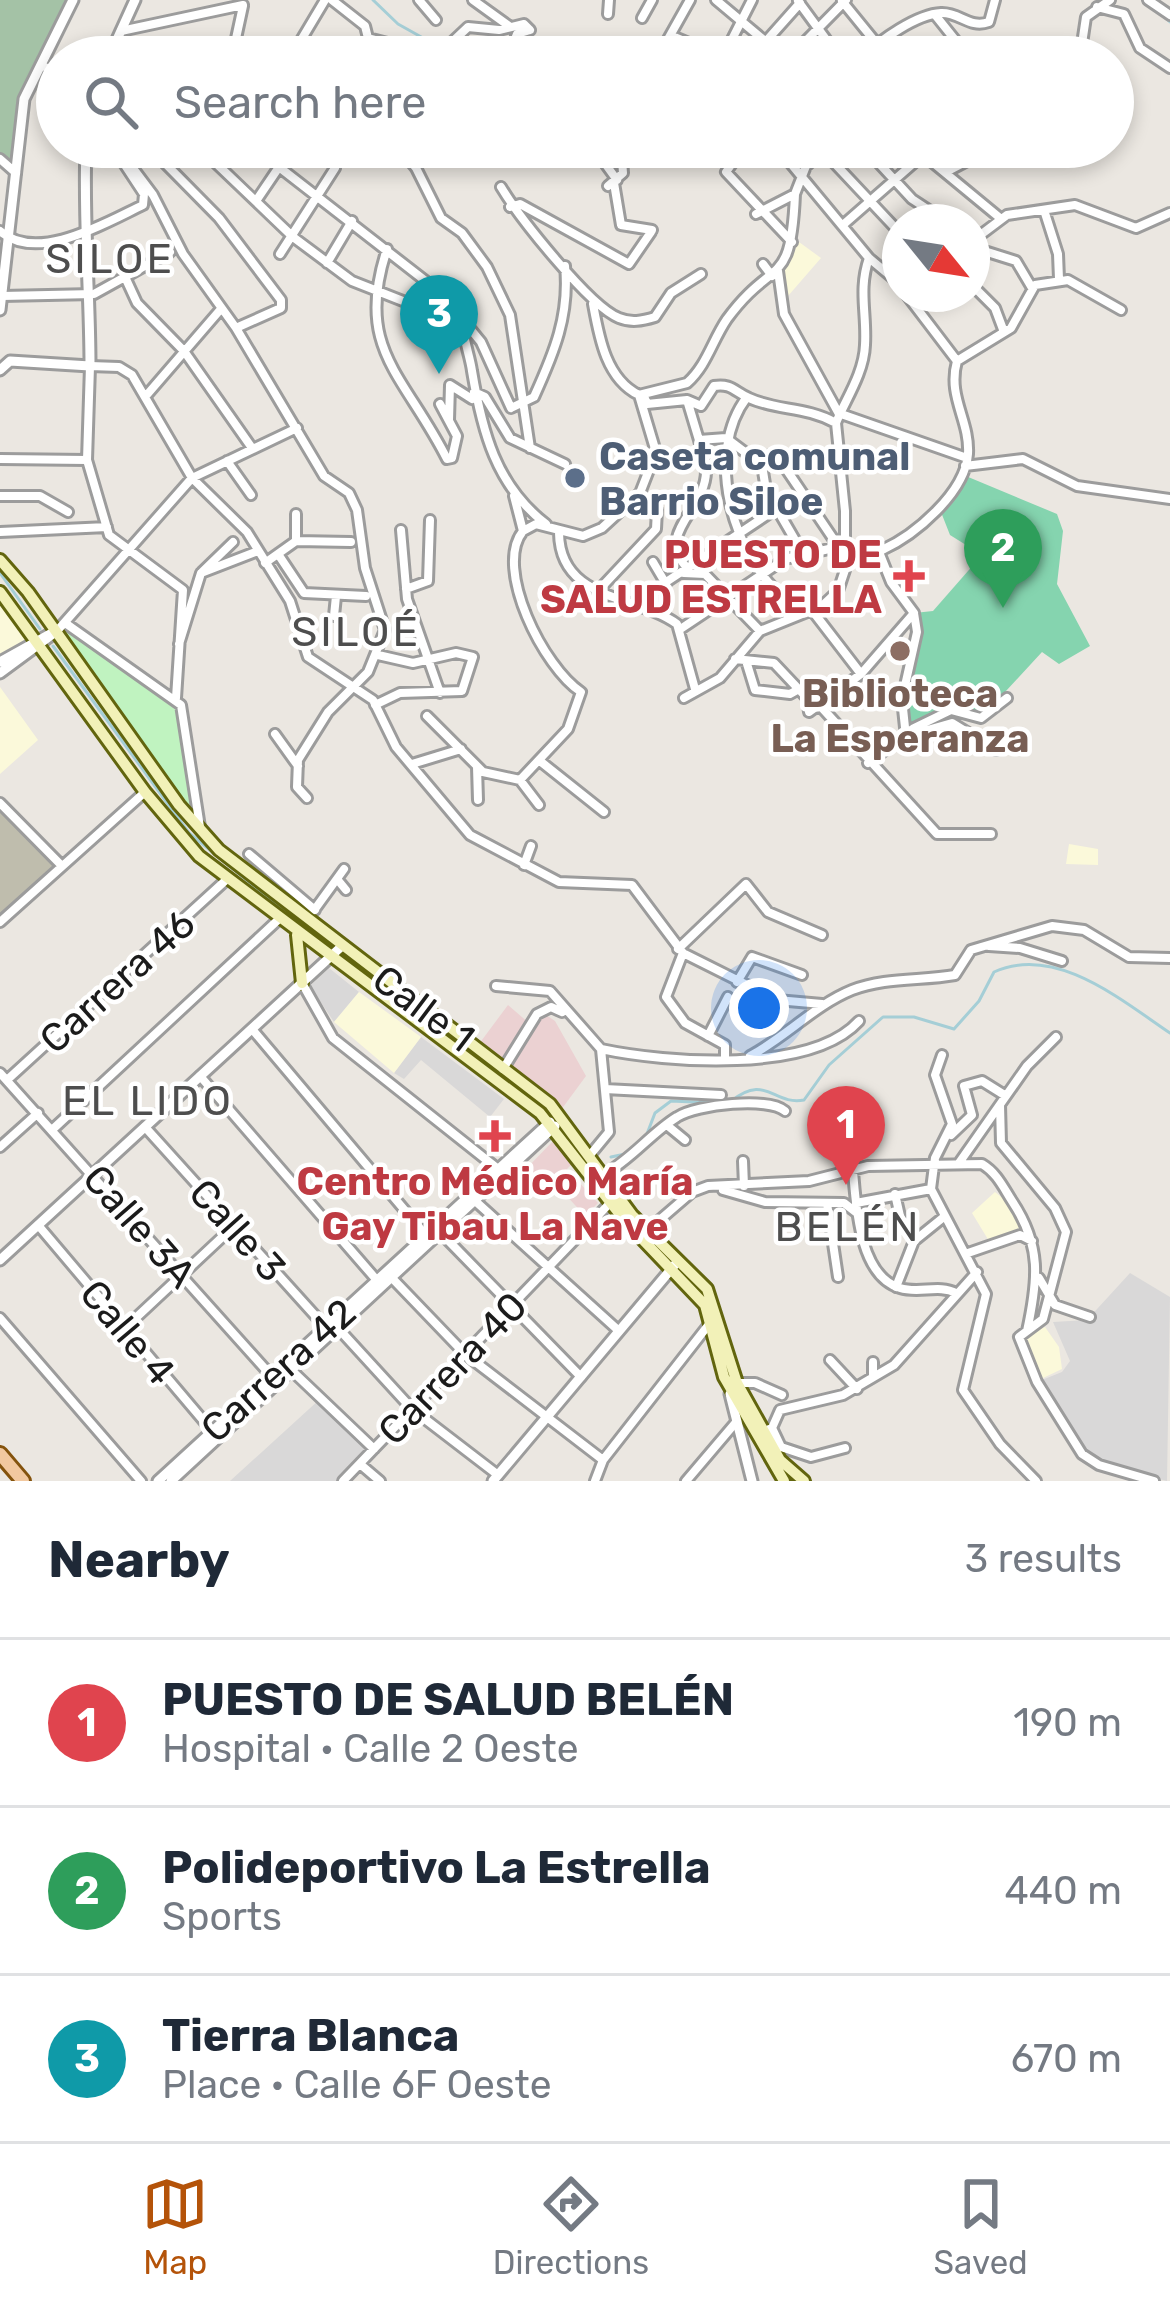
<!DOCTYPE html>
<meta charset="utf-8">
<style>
:root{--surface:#fff;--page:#f2f2f3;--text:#1f2937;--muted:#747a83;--line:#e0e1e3;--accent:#b45309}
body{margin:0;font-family:Rubik,sans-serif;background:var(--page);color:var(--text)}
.compass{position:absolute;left:882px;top:204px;width:108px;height:108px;border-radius:50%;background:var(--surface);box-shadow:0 6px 18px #0003;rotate:120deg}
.you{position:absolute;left:759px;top:1008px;width:42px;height:42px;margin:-30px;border:9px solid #fff;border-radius:50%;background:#1a73e8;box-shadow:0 0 0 18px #1a73e833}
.badge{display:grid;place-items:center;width:78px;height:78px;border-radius:50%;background:var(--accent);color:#fff;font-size:39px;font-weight:700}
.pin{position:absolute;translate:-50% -99px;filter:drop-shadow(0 3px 6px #0008)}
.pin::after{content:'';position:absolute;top:63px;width:42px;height:36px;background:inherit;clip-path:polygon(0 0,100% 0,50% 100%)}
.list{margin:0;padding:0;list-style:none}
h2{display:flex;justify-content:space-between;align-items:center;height:156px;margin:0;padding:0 48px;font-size:51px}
h2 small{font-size:39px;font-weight:400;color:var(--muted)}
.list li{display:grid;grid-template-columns:78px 1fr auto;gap:36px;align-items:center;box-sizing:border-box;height:168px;padding:0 48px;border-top:3px solid var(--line)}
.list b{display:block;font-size:45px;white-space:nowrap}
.list p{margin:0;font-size:39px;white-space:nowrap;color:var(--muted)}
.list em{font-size:39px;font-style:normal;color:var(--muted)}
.icon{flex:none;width:66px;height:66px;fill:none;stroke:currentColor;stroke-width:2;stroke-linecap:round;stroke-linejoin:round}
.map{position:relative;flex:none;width:1170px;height:1481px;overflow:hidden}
.search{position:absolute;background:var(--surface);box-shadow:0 6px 18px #0003;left:36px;right:36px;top:36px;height:132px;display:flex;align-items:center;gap:30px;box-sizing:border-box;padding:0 42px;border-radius:66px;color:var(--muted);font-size:45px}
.sheet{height:660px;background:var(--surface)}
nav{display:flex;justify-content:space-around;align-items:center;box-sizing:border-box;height:168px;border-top:3px solid var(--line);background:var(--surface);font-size:33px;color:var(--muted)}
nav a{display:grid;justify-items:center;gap:6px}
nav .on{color:var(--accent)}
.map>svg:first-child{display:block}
</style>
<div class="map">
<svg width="1170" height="1481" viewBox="0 0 1170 1481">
<rect width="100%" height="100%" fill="#ebe7e1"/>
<path fill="#d9d8d8" d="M 329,968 L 359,992 L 334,1022 L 310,986 Z
M 421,1037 L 504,1099 L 490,1117 L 421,1060 L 404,1079 L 394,1073 Z
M 1130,1273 L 1170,1297 L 1167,1481 L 1089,1461 L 1037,1382 L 1062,1372 L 1070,1361 L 1053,1322 L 1087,1320 Z
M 320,1399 L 374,1449 L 343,1481 L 230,1481 Z"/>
<path fill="#ebd1d2" d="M 508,1005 L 530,1024 L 540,1011 L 555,1021 L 586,1076 L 558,1114 L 476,1048 Z
M 553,1141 L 571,1165 L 567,1169 L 598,1203 L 585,1216 L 553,1181 L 544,1189 L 525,1170 Z"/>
<path fill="#fbf9da" d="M 799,242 L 821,258 L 788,296 L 784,270 Z
M 0,592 L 36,639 L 0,662 Z
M 0,687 L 38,740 L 0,774 Z
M 1069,844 L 1098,849 L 1098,865 L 1066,864 Z
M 359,992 L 421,1037 L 394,1073 L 334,1022 Z
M 642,1170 L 651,1186 L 631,1203 L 619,1185 Z
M 995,1192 L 1015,1208 L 1024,1226 L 989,1241 L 972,1213 Z
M 1045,1327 L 1059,1347 L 1062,1369 L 1041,1379 L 1024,1336 Z"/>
<path fill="#bfbdad" d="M 0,803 L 57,867 L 0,922 Z"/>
<path fill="#a4c2a6" d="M 0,0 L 73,0 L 25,99 L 17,174 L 0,159 Z"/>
<path fill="#c0f3c0" d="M 68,625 L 181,705 L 201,831 L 57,631 Z"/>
<path fill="#85d4af" d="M 961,474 L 1057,514 L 1063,531 L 1057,584 L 1090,646 L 1059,664 L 1042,652 L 981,718 L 951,710 L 906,737 C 902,695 913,656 914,613 L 933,611 L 982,555 L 950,535 L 939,507 Z"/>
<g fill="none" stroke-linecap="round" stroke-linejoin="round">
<path stroke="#a5ced6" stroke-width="3" d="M 373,0 L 398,24 L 457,57
M 1158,11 L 1170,22
M 0,573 L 40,629
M 53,646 L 189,833 L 323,942
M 345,958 L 544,1109
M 730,1102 C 766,1072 773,1106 804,1100 L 829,1065 L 883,1017 L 914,1017 L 954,1029 L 979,1001 L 994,972 C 1055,944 1121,1000 1170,1033
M 645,1139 L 655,1113 L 671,1101 L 715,1103
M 611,1157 L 630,1153"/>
<g stroke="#9c9c9c" stroke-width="14">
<path id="minor" d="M 332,0 L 365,26 L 368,38 L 442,57
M 419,0 L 436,20
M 473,0 L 509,26
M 716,0 L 784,57
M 1148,0 L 1170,15
M 798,1 L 839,57
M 842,1 L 877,44
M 1097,7 L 1124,14 L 1140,48 L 1170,68
M 608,14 L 609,0
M 936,16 L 956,41 L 961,57
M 642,18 L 652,0
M 121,31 L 243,5
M 672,36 L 722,57
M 232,57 L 243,6
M 291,57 L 325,0
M 349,57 L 368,38
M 446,57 L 450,44 L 468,27 L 499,30 L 524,24 L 530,30
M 508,57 L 517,34 L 530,30
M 540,57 L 543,52
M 658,57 L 690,0
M 723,57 L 752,0
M 752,57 L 800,3
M 790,57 L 846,0
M 863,57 C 880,40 917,14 941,13 C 960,12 969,29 989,22 L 995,0
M 1080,57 L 1086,17 L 1110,0
M 41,65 L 57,73
M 117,147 L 153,195 L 183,254 L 236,328 L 324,476 L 349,493 L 357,510 L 365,568 L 385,630 L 368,672 L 328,712 L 298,760 L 297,787 L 307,798
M 149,147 L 219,218 L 281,300 L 281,308 L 236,328
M 199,147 L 293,237 L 352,281 L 436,314 L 448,305
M 399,147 L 416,168 L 441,218 L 462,233 L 487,267 L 510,315 L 530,448
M 593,147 L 617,180
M 744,147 L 726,172 L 792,242
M 777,147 L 869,258 L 900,284
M 864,147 L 912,199 L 947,222
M 914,147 L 1000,218
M 1082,147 L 1092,151 L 1098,147
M 823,151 L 900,233
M 0,159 L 16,173
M 946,172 L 994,147
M 614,183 L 621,225 L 652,230
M 608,186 L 623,173 L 621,147
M 501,187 C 519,217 589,306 619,318 C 631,323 642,321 655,317 L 671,293 L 701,274
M 256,201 L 279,167 L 441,293 L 481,342 L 511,408 L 534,397 C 554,353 570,315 565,266
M 510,207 L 520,204 L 629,264 L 651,232
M 1044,210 L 1058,254 L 1059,279
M 756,214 L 795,194 L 806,166 L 826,148
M 844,224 L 932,147
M 0,231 C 37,264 107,222 143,205 L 144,194 L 117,153
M 973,238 L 978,249 L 1016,261 L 1032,288
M 975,239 L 1007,215 L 1075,205 L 1136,228 L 1170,213
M 387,249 C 354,349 404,374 447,459 L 452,458 L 457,436 L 440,404
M 280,254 L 335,168
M 327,263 L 352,221
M 763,264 L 772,276
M 778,271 L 784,314 L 839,414
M 125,277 L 137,303 L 184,351 L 252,448
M 972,285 L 995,308 L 1004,332
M 906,294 L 957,361
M 2,296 L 94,294 L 170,252
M 593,304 C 599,337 606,379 639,395
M 463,324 C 463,339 470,356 472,371 C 482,431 496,486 546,524
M 474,392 L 485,397 L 510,438 L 565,464
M 639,395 L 687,383 C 707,365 712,341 727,319 C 774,255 791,291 795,194
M 644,396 L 647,404 L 687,400 L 701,406 L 714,386 C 731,383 735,392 749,398 C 777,411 805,406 836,423
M 145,397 L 220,310
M 747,397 C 704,453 732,554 783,597
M 687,400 L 699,440 L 726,438 L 762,465 L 770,455 L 778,457 L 838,546
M 844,415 L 967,458
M 449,420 L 450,385 L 472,399
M 0,459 L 87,460
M 227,461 L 251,495
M 762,465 L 766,490 L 802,552
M 965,466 L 1023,459 L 1077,486 L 1170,499
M 0,496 L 40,496 L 68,512
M 514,496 L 523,531 C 493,568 544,668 581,692 L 568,729 L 520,780
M 401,530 L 407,599 L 440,693
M 523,531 L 536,524 L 583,536 L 602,528 L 640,493 L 656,452 L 639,395
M 0,532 L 107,527
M 559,533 C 560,602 638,595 677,624 L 695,689
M 296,541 L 296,514
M 879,552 L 891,582 L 914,613 L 917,632 L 902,699 L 906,737
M 278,554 L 304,593 L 366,596
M 845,555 C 856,554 871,555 882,550 C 915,535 965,493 968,454 C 970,420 947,397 957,361 L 1011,328 L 1035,285 L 1068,280 L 1121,310
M 653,562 L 666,584
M 265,563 L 296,541 L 351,542
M 687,568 C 654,532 707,510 706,470 C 706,461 701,449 699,440
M 202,572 L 233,542
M 684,573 L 705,574 L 760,631
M 406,589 L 428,581 L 430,520
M 597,592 L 656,529 L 657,510 L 640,493
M 633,604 L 776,509
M 811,609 L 861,674
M 334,616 L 336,596
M 68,625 L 181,705 L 200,827
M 679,630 L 785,559 L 842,546
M 57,631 L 192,478 L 297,428
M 179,644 L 201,573 L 258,551
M 735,659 L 774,663 L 807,698 L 809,712 L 861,674 L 914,613
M 747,664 L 755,690 L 790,694 L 799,689
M 176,698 L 183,590 L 109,535 L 87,460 L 90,366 L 119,367 L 132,375 L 192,478 L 247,532 L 290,601 L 308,657 L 373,700 L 396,747 L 470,835 L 559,882 L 632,885 L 683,953 L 777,1000 L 822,1004
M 684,698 L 720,678 L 760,631 L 822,606 L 838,591 L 845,570 L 845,511 L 836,423 C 844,402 864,374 865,345 C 867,313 858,290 869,258
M 375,705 L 400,693 L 462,691 L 473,657 L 456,653 L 413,663 L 378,655
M 823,709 L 937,834 L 991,834
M 427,716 L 483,772 L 520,780 L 539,805
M 275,734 L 298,766
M 910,735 L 952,723 L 996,750
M 540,761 L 604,812
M 868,763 L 914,728 L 951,710 L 981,718 L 1007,698
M 412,764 L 461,749
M 477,767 L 478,800
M 0,803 L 61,865
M 249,854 L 315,910
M 524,865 L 531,846
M 337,879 L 346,890
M 315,909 L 344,869
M 0,922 L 145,792
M 989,946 L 1020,948 L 1062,961
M 678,949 L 746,884 L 768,912 L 822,935
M 683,953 L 666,997 L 685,1023 L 725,1045 L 725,1056
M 737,982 L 752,957 L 802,975
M 302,983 L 333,1038 L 503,1173
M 496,986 L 550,991 L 601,1049 L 609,1132 L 590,1155
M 252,1029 L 429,1239
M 708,1036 L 728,997
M 601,1049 C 667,1063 811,1074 859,1021
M 942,1055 L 935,1075 L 952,1124 L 935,1158 L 931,1189 L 986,1294 L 963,1390 L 1000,1444 L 1036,1481
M 750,1056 C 786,1037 815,1005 852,990 C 885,977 922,981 955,975 L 971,950 L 1052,926 L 1084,930 L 1129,957 L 1170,958
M 503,1069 L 537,1014 L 551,1007 L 562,1012
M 0,1073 L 275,1380
M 200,1076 L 381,1285
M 7,1080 L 226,880
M 605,1089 L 721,1095
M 1000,1105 L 1001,1143 L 1055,1208 L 1066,1232 L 1043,1319 L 1027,1331
M 668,1126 L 685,1140
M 145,1127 L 329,1331
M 53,1129 L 279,919
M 951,1135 L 972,1115 L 964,1086 L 982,1081 L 1006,1096
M 0,1147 L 38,1113
M 743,1161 L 744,1186
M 959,1163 L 1027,1066 L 1056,1037
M 853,1171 C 856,1205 859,1276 900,1288 C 919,1294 939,1284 956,1293
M 603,1175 C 632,1159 651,1133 677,1117 C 697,1104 769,1097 785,1111
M 723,1190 L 765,1202 L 844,1203 L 857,1213
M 895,1194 L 902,1225
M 473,1199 L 619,1331
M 827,1203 L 838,1277
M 856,1203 L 931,1189
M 38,1225 L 213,1432
M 436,1228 L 581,1377
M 648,1230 L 692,1192 L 708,1186 L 809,1181 L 868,1166 L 982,1164 C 997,1173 1003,1187 1012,1201 C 1042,1246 1038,1280 1027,1331 L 1019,1337 L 1037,1382 L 1082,1454 L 1099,1465 L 1154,1481
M 968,1253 L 1020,1235 L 1032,1241
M 391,1277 L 465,1354 L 603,1460
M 1039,1278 L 1055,1305 L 1090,1317
M 896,1287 L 914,1241 L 945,1216
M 0,1318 L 141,1481
M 337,1327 L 412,1409 L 498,1475
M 125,1328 L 234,1226
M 830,1360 L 857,1389
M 873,1362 L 873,1375
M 288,1367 L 374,1449
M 737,1383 L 755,1383 L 782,1395
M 772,1428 L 781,1447 L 811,1457 L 845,1448
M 764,1431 L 772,1428 L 780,1410 L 843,1395 L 894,1365 L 977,1272
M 360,1464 L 380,1481
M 343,1481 L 610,1203
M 595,1481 L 603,1460 L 710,1323
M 686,1481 L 737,1421"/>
</g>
<g stroke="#9c9c9c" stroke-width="15">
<path id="tertiary" d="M 109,57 L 135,0
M 0,310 L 24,99 L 73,0
M 0,370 L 10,361 L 90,366 C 90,292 83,220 86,147
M 0,662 L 52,633
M 0,673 L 57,631
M 0,1260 L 342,946
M 730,1394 L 752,1481
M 158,1481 L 550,1122
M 171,1481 L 555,1126
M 493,1481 L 678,1261"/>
</g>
<g stroke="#62650e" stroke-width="16">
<path id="secondary" d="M 0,560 L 28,592 L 179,805 L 219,850 L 550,1104 L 632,1215 L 707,1289 L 737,1383 L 780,1460 L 804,1481
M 0,592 L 145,792 L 199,856 L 540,1113 L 625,1221 L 705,1305 L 724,1377 L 784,1481
M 297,935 L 302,983"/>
</g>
<g stroke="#84530d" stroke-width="18">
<path id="primary" d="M 0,1454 L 23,1481"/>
</g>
<use href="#minor" stroke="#fff" stroke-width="8"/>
<use href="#tertiary" stroke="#fff" stroke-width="9"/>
<use href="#secondary" stroke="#f2f1b8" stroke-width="10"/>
<use href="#primary" stroke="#f2c89f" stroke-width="12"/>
</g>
<circle fill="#5c6f8a" stroke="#fff" stroke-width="4.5" cx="575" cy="478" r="12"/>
<g fill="#e0444e" stroke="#fff" stroke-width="4.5">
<path d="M903 558h12v12h12v12h-12v12h-12v-12h-12v-12h12z"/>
<path d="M489 1118h12v12h12v12h-12v12h-12v-12h-12v-12h12z"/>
</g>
<circle fill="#8d6e63" stroke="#fff" stroke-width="4.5" cx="900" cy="651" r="12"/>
<g text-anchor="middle" stroke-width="9" stroke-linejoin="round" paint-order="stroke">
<g font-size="39" font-weight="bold" fill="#4e5e75" stroke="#fff" text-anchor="start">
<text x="599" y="470">Caseta comunal<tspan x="599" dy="45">Barrio Siloe</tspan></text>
</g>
<g font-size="39" font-weight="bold" fill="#be3a42" stroke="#fff" text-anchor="end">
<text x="882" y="568">PUESTO DE<tspan x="882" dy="45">SALUD ESTRELLA</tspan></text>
<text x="495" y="1195" text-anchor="middle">Centro Médico María<tspan x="495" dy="45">Gay Tibau La Nave</tspan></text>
</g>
<g font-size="39" font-weight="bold" fill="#785e54" stroke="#fff">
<text x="900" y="707">Biblioteca<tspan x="900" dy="45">La Esperanza</tspan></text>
</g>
<g font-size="39" fill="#1b1b1b" stroke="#fff">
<text transform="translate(117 981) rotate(-42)" y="14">Carrera 46</text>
<text transform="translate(424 1008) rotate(37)" y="14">Calle 1</text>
<text transform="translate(140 1226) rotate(49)" y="14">Calle 3A</text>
<text transform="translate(238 1230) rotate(48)" y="14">Calle 3</text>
<text transform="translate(128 1332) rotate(50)" y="14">Calle 4</text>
<text transform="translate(452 1368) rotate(-46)" y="14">Carrera 40</text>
<text transform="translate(278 1370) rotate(-42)" y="14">Carrera 42</text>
</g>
<g font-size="42" letter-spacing="3" fill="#4e4e4e" stroke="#fff">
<text x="110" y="273">SILOE</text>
<text x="356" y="646">SILOÉ</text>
<text x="148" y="1115">EL LIDO</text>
<text x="848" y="1241">BELÉN</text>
</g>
</g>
</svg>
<svg class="compass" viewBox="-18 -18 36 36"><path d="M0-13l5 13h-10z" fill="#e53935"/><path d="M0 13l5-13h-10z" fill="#747a83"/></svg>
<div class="you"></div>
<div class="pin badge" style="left:846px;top:1185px;background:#e0444e">1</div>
<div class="pin badge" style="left:1003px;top:608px;background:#2e9e5b">2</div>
<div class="pin badge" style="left:439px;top:374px;background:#0f9aa8">3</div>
<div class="search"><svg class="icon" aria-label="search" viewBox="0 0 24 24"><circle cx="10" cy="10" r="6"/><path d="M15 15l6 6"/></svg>Search here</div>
</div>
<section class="sheet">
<h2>Nearby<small>3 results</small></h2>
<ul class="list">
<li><span class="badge" style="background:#e0444e">1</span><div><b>PUESTO DE SALUD BELÉN</b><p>Hospital · Calle 2 Oeste</p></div><em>190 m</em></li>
<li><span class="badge" style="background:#2e9e5b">2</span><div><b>Polideportivo La Estrella</b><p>Sports</p></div><em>440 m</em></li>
<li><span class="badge" style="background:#0f9aa8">3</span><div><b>Tierra Blanca</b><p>Place · Calle 6F Oeste</p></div><em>670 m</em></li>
</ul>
</section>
<nav>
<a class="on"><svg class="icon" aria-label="map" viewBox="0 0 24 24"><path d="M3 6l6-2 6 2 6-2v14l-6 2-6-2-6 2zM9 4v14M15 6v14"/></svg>Map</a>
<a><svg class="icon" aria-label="directions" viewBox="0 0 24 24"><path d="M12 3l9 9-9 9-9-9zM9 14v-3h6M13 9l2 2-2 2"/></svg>Directions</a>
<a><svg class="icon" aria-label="saved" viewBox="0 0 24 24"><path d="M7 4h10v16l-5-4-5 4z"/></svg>Saved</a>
</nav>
